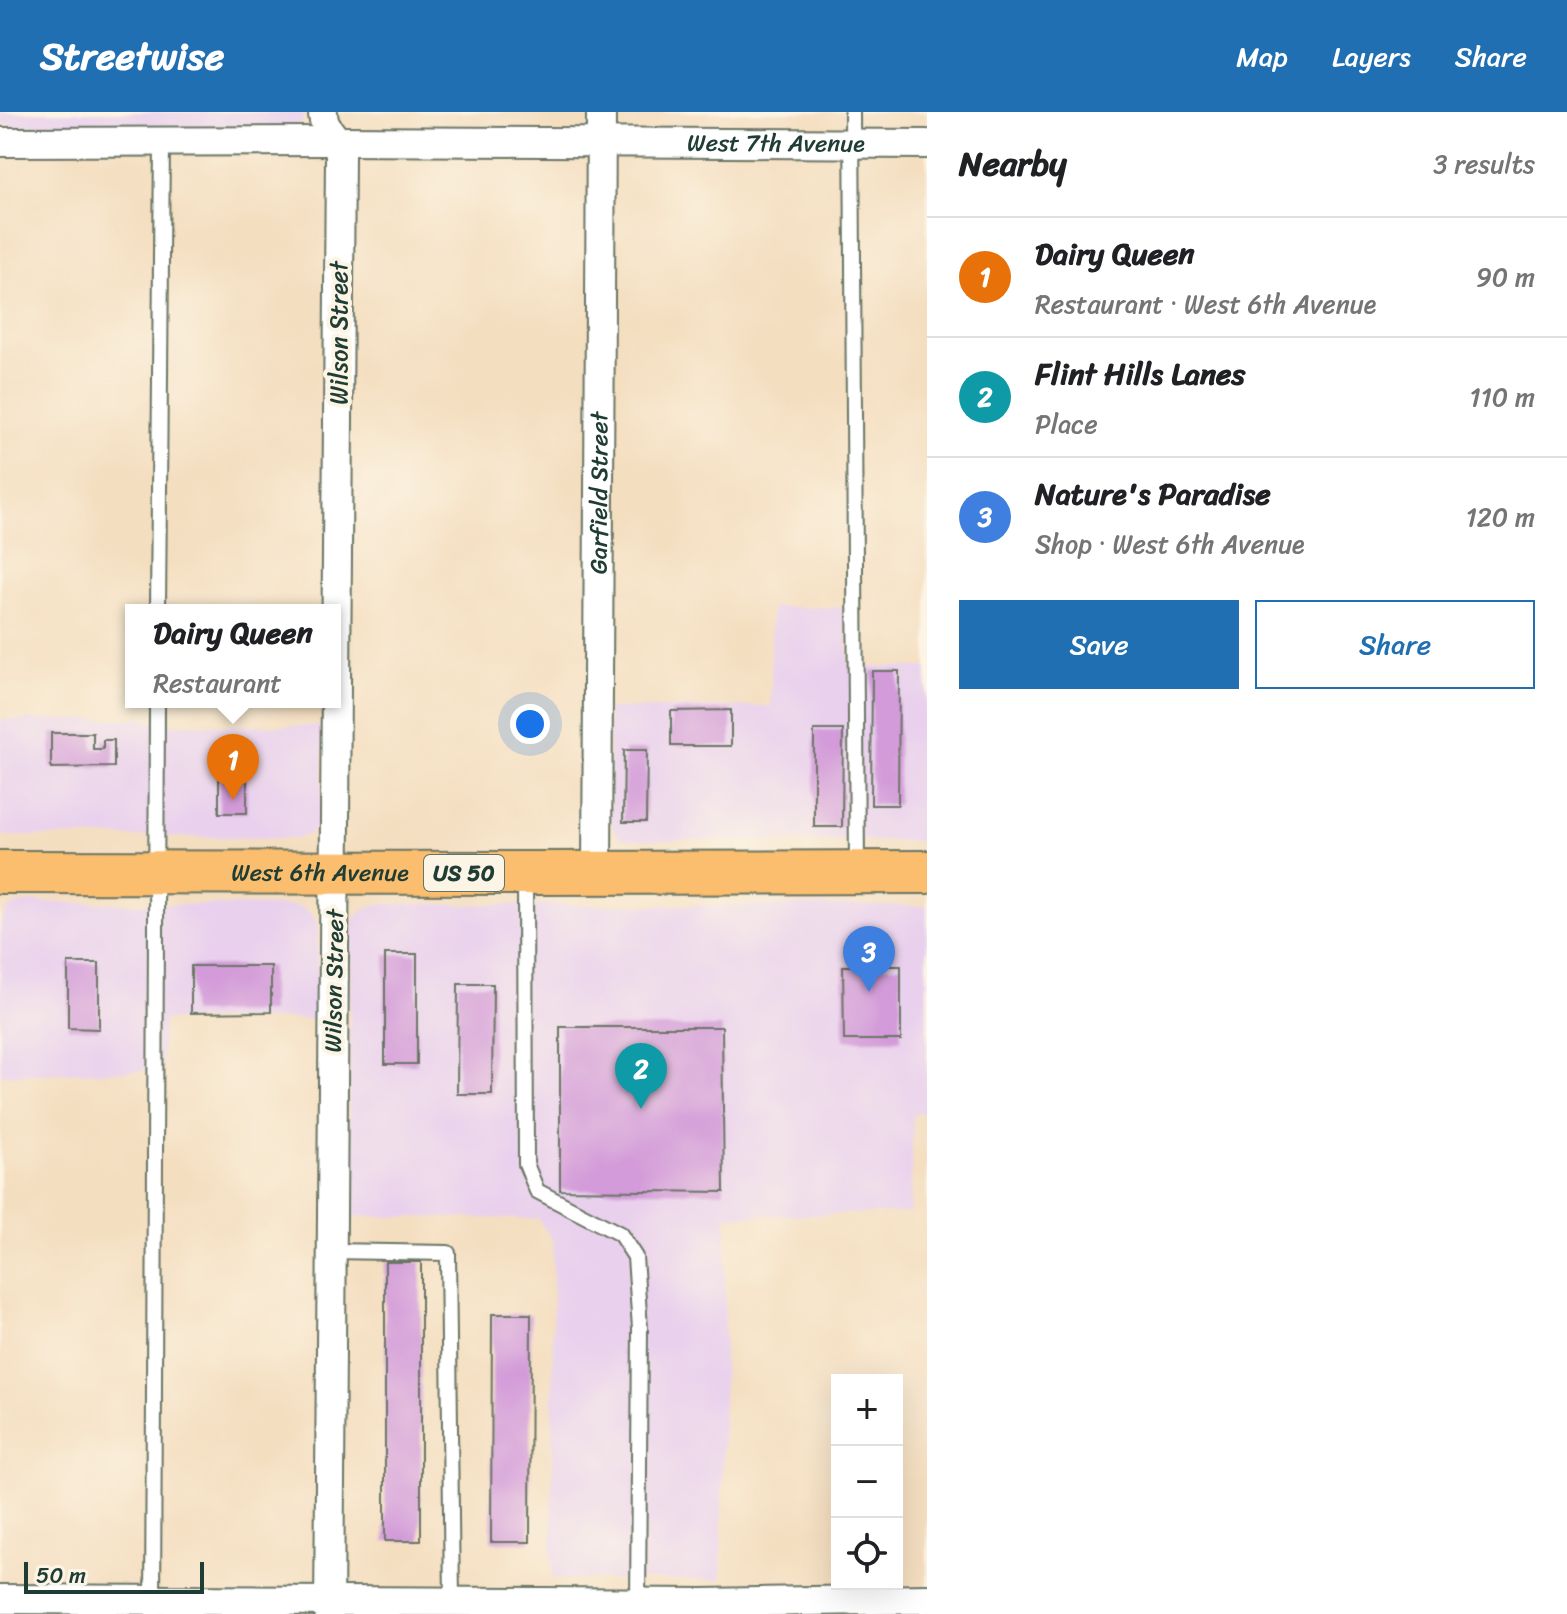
<!DOCTYPE html>
<meta charset="utf-8">
<style>
:root{--surface:#fff;--page:#f2f2f2;--text:#202124;--muted:#757577;--line:#e0e0e0;--accent:#1f6fb2}
body{margin:0;font-family:Sriracha,sans-serif;background:var(--page);color:var(--text)}
.controls{position:absolute;right:24px;bottom:24px;display:grid;overflow:hidden;border-radius:0px;box-shadow:0 8px 32px #0002}
.controls button{width:72px;height:72px;display:grid;place-items:center;padding:0;border:0;border-bottom:2px solid var(--line);background:var(--surface);color:var(--text);font:40px sans-serif}
.scale{position:absolute;left:24px;bottom:20px;width:180px;box-sizing:border-box;padding-left:8px;border:4px solid #1f3d34;border-top:0;font-size:22px;line-height:28px;white-space:nowrap;color:#1f3d34;-webkit-text-stroke:6px #fcf5e5;paint-order:stroke}
.you{position:absolute;left:530px;top:612px;width:28px;height:28px;margin:-20px;border:6px solid #fff;border-radius:50%;background:#1a73e8;box-shadow:0 0 0 12px #1a73e833}
.badge{display:grid;place-items:center;width:52px;height:52px;border-radius:50%;background:var(--accent);color:#fff;font-size:26px;font-weight:700}
.pin{position:absolute;translate:-50% -66px;filter:drop-shadow(0 2px 4px #0008)}
.pin::after{content:'';position:absolute;top:42px;width:28px;height:24px;background:inherit;clip-path:polygon(0 0,100% 0,50% 100%)}
.popup{position:absolute;left:125px;top:492px;width:216px;height:104px;box-sizing:border-box;display:grid;place-content:center;border-radius:0px;background:var(--surface);filter:drop-shadow(0 2px 6px #0005);font-size:26px;white-space:nowrap;color:var(--muted)}
.popup b{font-size:30px;color:var(--text)}
.popup::after{content:'';position:absolute;left:50%;top:100%;margin-left:-16px;border:16px solid transparent;border-top-color:var(--surface)}
.list{margin:0;padding:0;list-style:none}
h2{display:flex;justify-content:space-between;align-items:center;height:104px;margin:0;padding:0 32px;font-size:34px}
h2 small{font-size:26px;font-weight:400;color:var(--muted)}
.list li{display:grid;grid-template-columns:52px 1fr auto;gap:24px;align-items:center;box-sizing:border-box;height:120px;padding:0 32px;border-top:2px solid var(--line)}
.list b{display:block;font-size:30px;white-space:nowrap}
.list p{margin:0;font-size:26px;white-space:nowrap;color:var(--muted)}
.list em{font-size:26px;font-style:normal;color:var(--muted)}
.actions{display:flex;gap:16px;padding:24px 32px}
.actions a{flex:1;padding:18px 0;border:2px solid var(--accent);border-radius:0px;text-align:center;font-size:28px;color:var(--accent)}
.actions .main{background:var(--accent);color:#fff}
.icon{flex:none;width:44px;height:44px;fill:none;stroke:currentColor;stroke-width:2;stroke-linecap:round;stroke-linejoin:round}
.map{position:relative;flex:none;width:927px;height:1502px;overflow:hidden}
header{display:flex;align-items:center;gap:48px;box-sizing:border-box;height:112px;padding:0 40px;background:var(--accent);color:#fff}
header strong{font-size:38px}
nav{display:flex;gap:44px;margin-inline-start:auto;font-size:28px}
main{display:flex}
aside{flex:1;background:var(--surface)}
.map>svg:first-child{display:block}
</style>
<header>
<strong>Streetwise</strong>
<nav><a>Map</a><a>Layers</a><a>Share</a></nav>
</header>
<main>
<div class="map">
<svg width="927" height="1502" viewBox="0 0 927 1502">
<rect width="100%" height="100%" fill="#fcf5e5"/>
<filter id="ink" filterUnits="userSpaceOnUse"><feTurbulence type="fractalNoise" baseFrequency=".0125" numOctaves="2"/><feDisplacementMap in="SourceGraphic" scale="16" xChannelSelector="R" yChannelSelector="G"/><feConvolveMatrix kernelMatrix="1 2 1 2 8 2 1 2 1" color-interpolation-filters="sRGB"/></filter>
<filter id="wash" filterUnits="userSpaceOnUse"><feTurbulence type="fractalNoise" baseFrequency=".006" numOctaves="4" result="noise"/><feDisplacementMap in="SourceGraphic" scale="32" xChannelSelector="R" yChannelSelector="G"/><feGaussianBlur stdDeviation="1.8" result="paint"/><feColorMatrix in="noise" values="0 0 0 0 0 0 0 0 0 0 0 0 0 0 0 0 0 1.4 0 .05"/><feComposite in="paint" operator="in"/></filter>
<g filter="url(#wash)">
<rect width="100%" height="100%" fill="#f4dec0"/>
<path fill="#e9d1ed" d="M 0,0 L 307,0 L 302,10 L 291,15 L 12,15 L 0,10 Z
M 771,495 L 847,496 L 849,555 L 927,555 L 927,729 L 629,728 L 620,725 L 615,720 L 610,707 L 608,597 L 771,594 Z
M 143,607 L 161,612 L 323,614 L 322,702 L 317,715 L 310,722 L 298,726 L 7,724 L 0,721 L 0,608 Z
M 31,790 L 296,794 L 304,796 L 315,806 L 318,813 L 317,907 L 163,908 L 162,958 L 0,963 L 0,812 L 6,799 L 11,795 L 17,792 Z
M 378,792 L 927,794 L 927,1001 L 913,1002 L 910,1101 L 726,1104 L 721,1468 L 552,1467 L 553,1129 L 538,1107 L 347,1104 L 351,819 L 352,810 L 356,804 L 363,798 Z"/>
<g id="blocks">
<path fill="#d39bd9" d="M 872,559 L 899,559 L 898,693 L 871,693 Z
M 731,598 L 731,634 L 671,634 L 671,599 Z
M 814,618 L 843,618 L 842,715 L 814,715 Z
M 51,621 L 93,621 L 93,637 L 103,637 L 103,628 L 114,628 L 114,655 L 51,656 Z
M 624,638 L 647,638 L 646,710 L 623,710 Z
M 219,649 L 247,649 L 247,701 L 219,701 Z
M 385,842 L 417,842 L 417,952 L 385,952 Z
M 68,851 L 99,851 L 99,917 L 68,916 Z
M 191,854 L 271,854 L 271,900 L 191,901 Z
M 843,854 L 901,854 L 901,928 L 844,928 Z
M 458,872 L 493,872 L 492,982 L 457,982 Z
M 560,915 L 722,915 L 724,1080 L 560,1078 Z
M 385,1150 L 421,1150 L 421,1429 L 385,1429 Z
M 492,1202 L 531,1202 L 530,1430 L 491,1430 Z"/>
</g>
</g>
<g filter="url(#ink)">
<use href="#blocks" fill-opacity="0" stroke="#6a7565" stroke-width="2"/>
<g fill="none" stroke-linecap="round" stroke-linejoin="round">
<g stroke="#6a7565" stroke-width="18">
<path id="lane" d="M 852,0 L 857,756
M 158,498 L 162,30
M 525,764 L 526,1052 L 537,1079 L 620,1122 L 635,1145 L 640,1216 L 638,1491
M 331,1139 L 448,1141 L 452,1490
M 153,1502 L 157,590"/>
</g>
<g stroke="#6a7565" stroke-width="32">
<g id="street">
<path d="M 323,0 C 323,16 331,18 337,30 C 339,34 339,39 340,43 L 329,1502"/>
<path id="s1" d="M 0,30 L 337,29 L 927,32"/>
<path id="s2" d="M 597,761 L 601,0"/>
<path d="M 0,1487 L 703,1491 L 927,1487"/>
</g>
</g>
<g stroke="#6a7565" stroke-width="46">
<g id="primary">
<path id="s3" d="M 0,760 L 525,761 L 927,760"/>
</g>
</g>
<use href="#lane" stroke="#fff" stroke-width="14"/>
<use href="#street" stroke="#fff" stroke-width="28"/>
<use href="#primary" stroke="#fabe6e" stroke-width="42"/>
</g>
</g>
<g text-anchor="middle" stroke-width="8" stroke-linejoin="round" paint-order="stroke">
<rect fill="#fcf5e5" stroke="#617469" stroke-width="2" x="424" y="743" width="80" height="36" rx="6"/>
<g font-size="22" font-weight="bold" fill="#1f3d34">
<text x="464" y="769">US 50</text>
</g>
<g font-size="24" fill="#1f3d34" stroke="#fcf5e5">
<text dy="8" stroke="none"><textPath href="#s1" startOffset="776">West 7th Avenue</textPath></text>
<text transform="translate(339 221) rotate(-90)" y="8">Wilson Street</text>
<text dy="8" stroke="none"><textPath href="#s2" startOffset="380">Garfield Street</textPath></text>
<text dy="8" stroke="none"><textPath href="#s3" startOffset="320">West 6th Avenue</textPath></text>
<text transform="translate(334 869) rotate(-89)" y="8">Wilson Street</text>
</g>
</g>
</svg>
<div class="controls">
<button>+</button>
<button>−</button>
<button><svg class="icon" aria-label="locate" viewBox="0 0 24 24"><circle cx="12" cy="12" r="6"/><path d="M12 2v4M12 18v4M2 12h4M18 12h4"/></svg></button>
</div>
<div class="scale">50 m</div>
<div class="you"></div>
<div class="pin badge" style="left:233px;top:688px;background:#e8710a">1</div>
<div class="popup"><b>Dairy Queen</b>Restaurant</div>
<div class="pin badge" style="left:641px;top:997px;background:#0f9aa8">2</div>
<div class="pin badge" style="left:869px;top:880px;background:#3f7fe0">3</div>
</div>
<aside>
<h2>Nearby<small>3 results</small></h2>
<ul class="list">
<li><span class="badge" style="background:#e8710a">1</span><div><b>Dairy Queen</b><p>Restaurant · West 6th Avenue</p></div><em>90 m</em></li>
<li><span class="badge" style="background:#0f9aa8">2</span><div><b>Flint Hills Lanes</b><p>Place</p></div><em>110 m</em></li>
<li><span class="badge" style="background:#3f7fe0">3</span><div><b>Nature's Paradise</b><p>Shop · West 6th Avenue</p></div><em>120 m</em></li>
</ul>
<div class="actions"><a class="main">Save</a><a>Share</a></div>
</aside>
</main>
